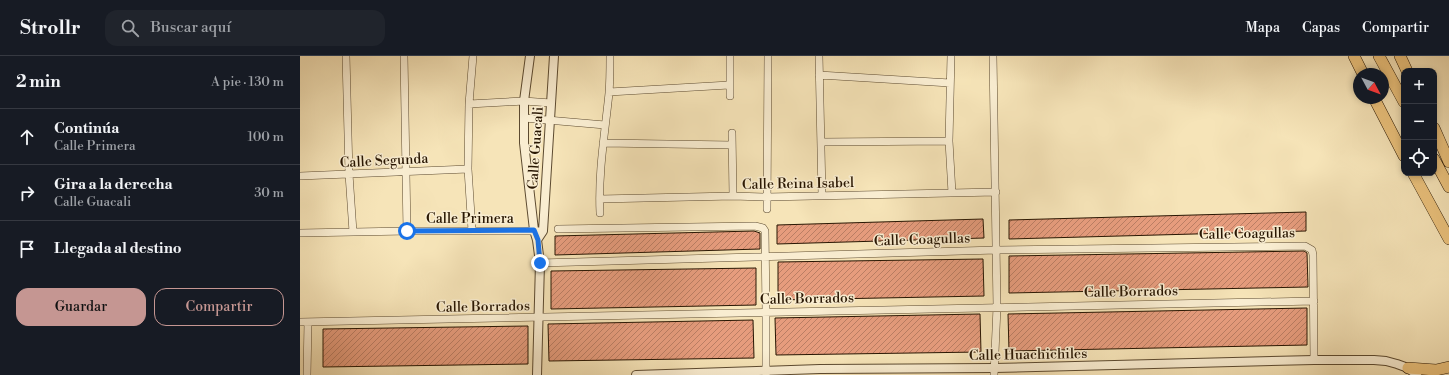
<!DOCTYPE html>
<html lang="es">
<meta charset="utf-8">
<style>
:root{--surface:#171b24;--page:#20242c;--text:#f1f3f6;--muted:#9ea1a6;--line:#363941;--accent:#c59692}
body{margin:0;font-family:"Libre Bodoni",serif;background:var(--page);color:var(--text)}
.controls{position:absolute;right:12px;top:12px;display:grid;overflow:hidden;border-radius:8px;box-shadow:0 2px 6px #0003}
.controls button{width:36px;height:36px;display:grid;place-items:center;padding:0;border:0;border-bottom:1px solid var(--line);background:var(--surface);color:var(--text);font:20px sans-serif}
.compass{position:absolute;left:1053px;top:12px;width:36px;height:36px;border-radius:50%;background:var(--surface);box-shadow:0 2px 6px #0003;rotate:131deg}
.stop{position:absolute;width:12px;height:12px;margin:-9px;border:3px solid #1a73e8;border-radius:50%;background:#fff}
.stop.end{background:#1a73e8;border-color:#fff;box-shadow:0 1px 4px #0008}
.list{margin:0;padding:0;list-style:none}
h2{display:flex;justify-content:space-between;align-items:center;height:52px;margin:0;padding:0 16px;font-size:17px}
h2 small{font-size:13px;font-weight:400;color:var(--muted)}
.list li{display:grid;grid-template-columns:26px 1fr auto;gap:12px;align-items:center;box-sizing:border-box;height:56px;padding:0 16px;border-top:1px solid var(--line)}
.list b{display:block;font-size:15px;white-space:nowrap}
.list p{margin:0;font-size:13px;white-space:nowrap;color:var(--muted)}
.list em{font-size:13px;font-style:normal;color:var(--muted)}
.actions{display:flex;gap:8px;padding:12px 16px}
.actions a{flex:1;padding:9px 0;border:1px solid var(--accent);border-radius:12px;text-align:center;font-size:14px;color:var(--accent)}
.actions .main{background:var(--accent);color:#111}
.icon{flex:none;width:22px;height:22px;fill:none;stroke:currentColor;stroke-width:2;stroke-linecap:round;stroke-linejoin:round}
.map{position:relative;flex:none;width:1149px;height:319px;overflow:hidden}
header{display:flex;align-items:center;gap:24px;box-sizing:border-box;height:56px;padding:0 20px;background:var(--surface);border-bottom:1px solid var(--line)}
header strong{font-size:19px}
nav{display:flex;gap:22px;margin-inline-start:auto;font-size:14px}
.search{width:280px;height:36px;background:var(--page);display:flex;align-items:center;gap:10px;box-sizing:border-box;padding:0 14px;border-radius:12px;color:var(--muted);font-size:15px}
main{display:flex}
aside{flex:1;background:var(--surface)}
.map>svg:first-child{display:block}
</style>
<header>
<strong>Strollr</strong>
<div class="search"><svg class="icon" aria-label="search" viewBox="0 0 24 24"><circle cx="10" cy="10" r="6"/><path d="M15 15l6 6"/></svg>Buscar aquí</div>
<nav><a>Mapa</a><a>Capas</a><a>Compartir</a></nav>
</header>
<main>
<aside>
<h2>2 min<small>A pie · 130 m</small></h2>
<ul class="list">
<li><svg class="icon" aria-label="ahead" viewBox="0 0 24 24"><path d="M12 20V5M6 11l6-6 6 6"/></svg><div><b>Continúa</b><p>Calle Primera</p></div><em>100 m</em></li>
<li><svg class="icon" aria-label="right" viewBox="0 0 24 24"><path d="M7 20v-9h11M14 6l5 5-5 5"/></svg><div><b>Gira a la derecha</b><p>Calle Guacali</p></div><em>30 m</em></li>
<li><svg class="icon" aria-label="arrive" viewBox="0 0 24 24"><path d="M6 21V4h12l-3 4 3 4H6"/></svg><div><b>Llegada al destino</b></div></li>
</ul>
<div class="actions"><a class="main">Guardar</a><a>Compartir</a></div>
</aside>
<div class="map">
<svg width="1149" height="319" viewBox="0 0 1149 319">
<defs>
<pattern id="building-hatch" width="6" height="6" patternUnits="userSpaceOnUse"><rect width="6" height="6" fill="#e69c7d"/><path d="M-1 1l2-2M0 6l6-6M5 7l2-2" fill="none" stroke="#ba7e64"/></pattern>
</defs>
<rect width="100%" height="100%" fill="#f6e4b8"/>
<filter id="stains"><feTurbulence type="fractalNoise" baseFrequency=".005" numOctaves="4"/><feColorMatrix values="0 0 0 0 .2 0 0 0 0 .09 0 0 0 0 .02 0 0 0 .5 -.17"/></filter>
<radialGradient id="worn" r=".72"><stop offset=".6" stop-color="#630" stop-opacity="0"/><stop offset="1" stop-color="#630" stop-opacity=".3"/></radialGradient>
<path fill="url(#building-hatch)" stroke="#281602" d="M 1006,156 L 1006,175 L 709,183 L 709,164 Z
M 683,163 L 684,182 L 477,188 L 477,169 Z
M 454,175 L 460,177 L 460,193 L 255,199 L 255,180 Z
M 1004,195 L 1007,197 L 1008,231 L 709,237 L 709,200 Z
M 683,203 L 684,240 L 478,244 L 478,206 Z
M 456,212 L 456,249 L 251,253 L 251,215 Z
M 1007,252 L 1007,289 L 709,295 L 708,258 Z
M 680,258 L 681,296 L 476,299 L 475,262 Z
M 453,264 L 454,302 L 249,305 L 248,268 Z
M 228,270 L 228,308 L 23,311 L 23,273 Z"/>
<g fill="none" stroke-linecap="round" stroke-linejoin="round">
<g stroke="#5c4a30" stroke-width="8">
<path id="minor" d="M 46,0 L 49,118 L 53,176
M 104,0 L 107,175
M 519,0 L 522,139
M 651,0 L 649,85 L 652,137
M 693,0 L 697,251 L 694,319
M 519,19 L 650,27
M 309,36 L 429,29
M 430,40 L 430,0
M 169,48 L 224,45 L 251,47
M 224,62 L 305,69
M 432,77 L 433,140
M 521,86 L 649,85
M 303,87 L 432,89
M 0,120 L 168,113
M 300,143 L 433,140 L 467,141 L 696,136
M 467,153 L 468,0
M 300,157 C 298,116 305,77 309,37 C 310,25 310,12 310,0
M 258,173 L 455,170 L 463,172 L 465,175 L 466,256 L 466,319
M 172,175 L 168,113 L 169,48 L 173,0
M 0,177 L 107,175 L 239,175
M 240,207 L 697,194 L 1005,190 L 1012,194 L 1013,199 L 1014,304
M 0,266 L 1014,245
M 7,319 L 8,266"/>
</g>
<g stroke="#5c4a30" stroke-width="10">
<path id="tertiary" d="M 230,0 L 224,45 L 224,87 L 234,174 L 237,184 L 240,207 L 237,319
M 237,184 L 243,175 L 254,0
M 336,319 L 520,313 L 694,312 L 1014,304 L 1074,304 L 1086,305 L 1097,308 L 1108,312 L 1117,319"/>
</g>
<g stroke="#281602" stroke-width="12">
<path id="trunk" d="M 1054,0 L 1063,18
M 1079,0 L 1104,46
M 1100,0 L 1107,15
M 1074,42 L 1104,100
M 1134,72 L 1149,106
M 1134,103 L 1149,131
M 1113,117 L 1149,183
M 1108,312 L 1136,314 L 1149,311"/>
</g>
<use href="#minor" stroke="#f9edd1" stroke-width="7"/>
<use href="#tertiary" stroke="#f9edd1" stroke-width="8"/>
<use href="#trunk" stroke="#ebc27c" stroke-width="11"/>
</g>
<g fill="none" stroke-linecap="round" stroke-linejoin="round">
<path stroke="#1a73e8" stroke-width="5" d="M 107,175 L 234,174 L 238,184 L 240,207"/>
</g>
<g text-anchor="middle" stroke-width="3" stroke-linejoin="round" paint-order="stroke">
<g font-size="14" fill="#281602" stroke="#f9edd1">
<text transform="translate(235 92) rotate(-86)" y="5">Calle Guacali</text>
<text transform="translate(84 104) rotate(-3)" y="5">Calle Segunda</text>
<text transform="translate(498 127) rotate(-1)" y="5">Calle Reina Isabel</text>
<text x="170" y="167">Calle Primera</text>
<text transform="translate(947 177) rotate(-1)" y="5">Calle Coagullas</text>
<text transform="translate(622 183) rotate(-2)" y="5">Calle Coagullas</text>
<text transform="translate(831 235) rotate(-1)" y="5">Calle Borrados</text>
<text transform="translate(507 242) rotate(-1)" y="5">Calle Borrados</text>
<text transform="translate(183 250) rotate(-1)" y="5">Calle Borrados</text>
<text transform="translate(728 298) rotate(-1)" y="5">Calle Huachichiles</text>
</g>
</g>
<rect width="100%" height="100%" filter="url(#stains)"/>
<rect width="100%" height="100%" fill="url(#worn)"/>
</svg>
<div class="controls">
<button>+</button>
<button>−</button>
<button><svg class="icon" aria-label="locate" viewBox="0 0 24 24"><circle cx="12" cy="12" r="6"/><path d="M12 2v4M12 18v4M2 12h4M18 12h4"/></svg></button>
</div>
<svg class="compass" viewBox="-18 -18 36 36"><path d="M0-13l5 13h-10z" fill="#e53935"/><path d="M0 13l5-13h-10z" fill="#9ea1a6"/></svg>
<div class="stop" style="left:107px;top:175px"></div>
<div class="stop end" style="left:240px;top:207px"></div>
</div>
</main>
